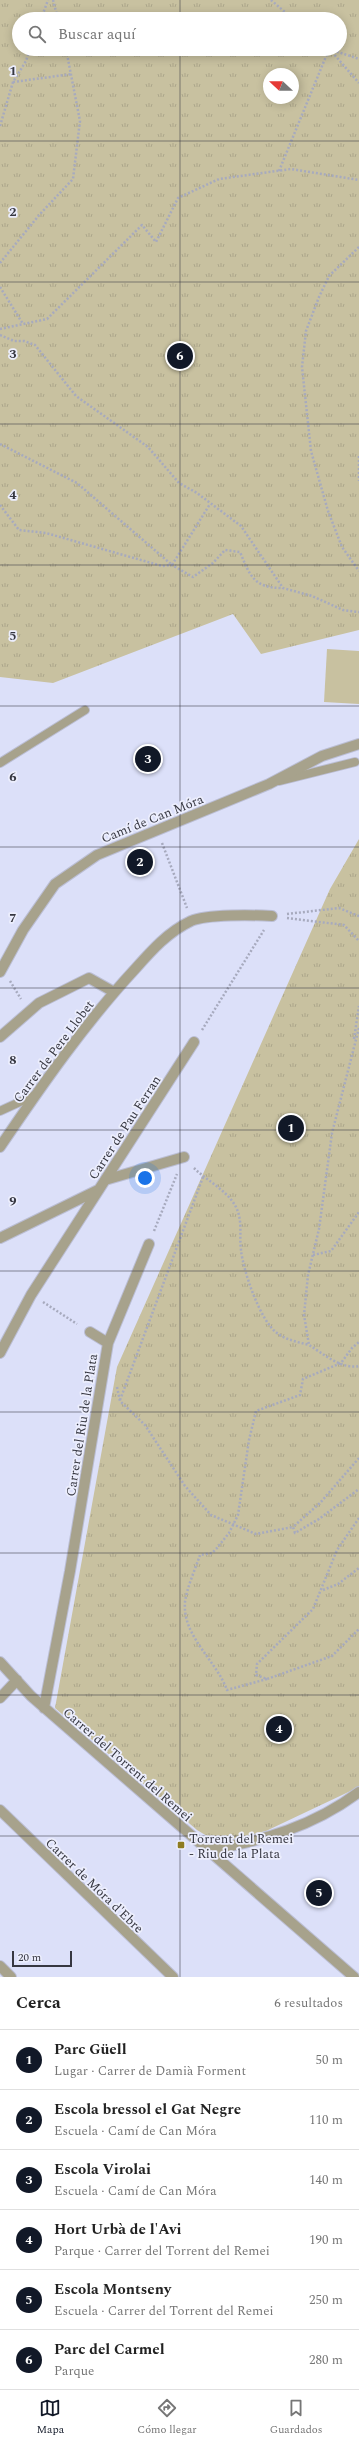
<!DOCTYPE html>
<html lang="es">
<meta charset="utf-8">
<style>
:root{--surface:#fff;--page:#f6f6f6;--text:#222;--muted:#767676;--line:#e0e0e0;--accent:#111827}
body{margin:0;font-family:Spectral,serif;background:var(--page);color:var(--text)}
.compass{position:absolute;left:263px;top:68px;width:36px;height:36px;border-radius:50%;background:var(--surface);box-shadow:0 2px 10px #0003;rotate:292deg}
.scale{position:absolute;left:12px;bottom:10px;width:60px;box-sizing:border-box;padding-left:4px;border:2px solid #363741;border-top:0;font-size:11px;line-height:14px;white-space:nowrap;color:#363741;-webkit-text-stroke:3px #eceefd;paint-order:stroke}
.you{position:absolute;left:145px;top:1178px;width:14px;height:14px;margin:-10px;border:3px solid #fff;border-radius:50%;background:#1a73e8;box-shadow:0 0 0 6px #1a73e833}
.badge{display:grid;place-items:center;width:26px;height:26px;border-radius:50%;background:var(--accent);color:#fff;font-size:13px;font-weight:700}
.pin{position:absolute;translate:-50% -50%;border:2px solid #fff;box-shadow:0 1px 4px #0006}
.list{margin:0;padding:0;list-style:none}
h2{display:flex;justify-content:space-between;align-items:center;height:52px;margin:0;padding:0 16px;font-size:17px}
h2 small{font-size:13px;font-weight:400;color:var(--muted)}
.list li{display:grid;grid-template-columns:26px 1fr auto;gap:12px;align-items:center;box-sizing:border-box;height:60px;padding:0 16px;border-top:1px solid var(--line)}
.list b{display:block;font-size:15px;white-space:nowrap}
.list p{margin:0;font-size:13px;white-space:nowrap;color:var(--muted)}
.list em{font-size:13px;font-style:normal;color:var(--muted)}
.icon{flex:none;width:22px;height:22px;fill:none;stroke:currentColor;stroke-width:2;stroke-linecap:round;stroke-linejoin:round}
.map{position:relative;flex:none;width:359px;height:1977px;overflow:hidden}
.search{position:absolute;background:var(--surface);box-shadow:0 2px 10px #0003;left:12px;right:12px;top:12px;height:44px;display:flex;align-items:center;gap:10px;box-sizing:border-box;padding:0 14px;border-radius:22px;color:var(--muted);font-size:15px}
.sheet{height:412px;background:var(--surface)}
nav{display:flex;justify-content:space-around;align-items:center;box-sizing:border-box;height:56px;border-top:1px solid var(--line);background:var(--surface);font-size:11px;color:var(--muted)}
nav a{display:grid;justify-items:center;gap:2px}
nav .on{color:var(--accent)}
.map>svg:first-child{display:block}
</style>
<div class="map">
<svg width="359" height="1977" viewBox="0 0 359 1977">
<defs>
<pattern id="park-tufts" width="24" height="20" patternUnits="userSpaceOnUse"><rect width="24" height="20" fill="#c8c1a0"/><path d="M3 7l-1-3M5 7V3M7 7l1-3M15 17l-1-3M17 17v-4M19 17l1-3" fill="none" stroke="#aca68b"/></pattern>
</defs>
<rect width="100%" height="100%" fill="#dce0f9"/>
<path fill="#c8c1a0" d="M 327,649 L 359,651 L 359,704 L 324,702 Z"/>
<path fill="url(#park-tufts)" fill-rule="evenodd" d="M 0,0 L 359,0 L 359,630 L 261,654 L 233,614 L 53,683 L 0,677 ZM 19,19 L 340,19 L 340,49 L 19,49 ZM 269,74 L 293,74 L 293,98 L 269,98 Z
M 359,839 L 359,1787 L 266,1831 L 224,1841 L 207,1836 L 197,1830 L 55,1708 L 117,1367 L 330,889 Z"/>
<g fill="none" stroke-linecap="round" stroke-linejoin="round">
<g stroke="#bbbed4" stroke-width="10">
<path id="lane" d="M 0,763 L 85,710
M 279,781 L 355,762
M 0,1111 L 35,1095"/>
</g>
<g stroke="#bbbed4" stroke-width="12">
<path id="street" d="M 0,972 L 23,930 L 55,884 L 97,855 L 269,784 L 322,756 L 359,744
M 0,1037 L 39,1003 L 89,978 L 114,992
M 0,1147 C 42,1085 85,1023 136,968 C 152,950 168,932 191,921 C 207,914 253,915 272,916
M 105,1180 L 184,1157
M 0,1238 L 98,1190
M 90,1332 L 108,1343
M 0,1353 L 31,1295 L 194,1042
M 0,1662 L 31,1696 L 354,1977
M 0,1698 L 17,1680
M 44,1708 L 70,1571 L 108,1343 L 149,1244
M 0,1810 L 173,1977
M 208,1850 C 263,1841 314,1826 359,1792
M 0,1966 L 11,1977"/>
</g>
<path stroke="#a7aabe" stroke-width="2.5" stroke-dasharray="2 2" stroke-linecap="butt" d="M 53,0 L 58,19
M 271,0 L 293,19
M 41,19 L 48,0
M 332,52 L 359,83
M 13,82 L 72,74
M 0,126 L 13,82 L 26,61 L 30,49
M 279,171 L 329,49 L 359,59
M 359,247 L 329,276 L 319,297 L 306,331 L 302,367 L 311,451 L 328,511 L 342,547 L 359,571
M 0,263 L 40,214 L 73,179 L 80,121 L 66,49
M 0,287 L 23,324
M 0,329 L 47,319 L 142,225 L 156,242 L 178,198 L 219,179 L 291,169 L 359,180
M 0,335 L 14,341 L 24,341 L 35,345 L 76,396 L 148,447 L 179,483 L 197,493 L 241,526 L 283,588 L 312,596 L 343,610 L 359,612
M 0,444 L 77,483 L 172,565 L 210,504
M 359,456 L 359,481
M 0,505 L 19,530 L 46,533 L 162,566 L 172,565 L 193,577 L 213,563 L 225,550 L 240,552 C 250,576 254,588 282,588
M 162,843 L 187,908
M 287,914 L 339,908 L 359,916
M 287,918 L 344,925 L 359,941
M 10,981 L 21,999
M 359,1028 L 332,1133 L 319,1229 L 308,1275 L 304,1315 L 309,1345 C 322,1353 342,1370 359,1366
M 202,1030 L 264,930
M 354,1039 L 359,1006
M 194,1168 C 207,1181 227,1190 236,1207 C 243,1221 239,1235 241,1250 C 243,1270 260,1321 277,1333 C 286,1340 298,1342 309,1345
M 154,1231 L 177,1174
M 313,1255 L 331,1251 L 359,1212
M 43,1302 L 77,1324
M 117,1387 L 120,1401 L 145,1425 L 185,1486 L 211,1515 L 256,1534 L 293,1527
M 120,1400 L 203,1177
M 359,1458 L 320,1503 L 293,1527 L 295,1533 L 319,1519 L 359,1489
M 359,1518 L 337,1550 L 313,1609 L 257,1664 L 256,1675 L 267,1679 L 332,1656 L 359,1629
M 323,1590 L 338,1584 L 359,1568
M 267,1679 L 227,1690 C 216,1660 182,1636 185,1602 C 187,1587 195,1570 200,1555 L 212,1553 L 217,1548 L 229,1533 L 238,1515 L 249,1440 L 256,1411 L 300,1395 L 303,1379 L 341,1363 L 352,1348 L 359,1342"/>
<use href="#lane" stroke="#a7a28c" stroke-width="8"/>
<use href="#street" stroke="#a7a28c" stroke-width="10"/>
</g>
<path fill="none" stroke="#363741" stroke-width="1" stroke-opacity="0.55" d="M 180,0 L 180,19M 180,49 L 180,1977M 0,141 L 359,141M 0,282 L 359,282M 0,424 L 359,424M 0,565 L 359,565M 0,706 L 359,706M 0,847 L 359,847M 0,988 L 359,988M 0,1130 L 359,1130M 0,1271 L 359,1271M 0,1412 L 359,1412M 0,1553 L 359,1553M 0,1695 L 359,1695M 0,1836 L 359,1836"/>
<rect fill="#8e7c22" stroke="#eceefd" stroke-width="1.5" x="177" y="1841" width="8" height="8" rx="2"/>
<g text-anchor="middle" stroke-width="3.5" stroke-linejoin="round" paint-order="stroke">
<g font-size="13" fill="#363741" stroke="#eceefd">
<text transform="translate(152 818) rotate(-22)" y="5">Camí de Can Móra</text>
<text transform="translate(53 1051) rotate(-53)" y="5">Carrer de Pere Llobet</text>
<text transform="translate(124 1127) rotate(-57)" y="5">Carrer de Pau Ferran</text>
<text transform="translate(81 1425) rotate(-81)" y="5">Carrer del Riu de la Plata</text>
<text transform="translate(128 1764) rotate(41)" y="5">Carrer del Torrent del Remei</text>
<text transform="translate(95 1885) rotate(44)" y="5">Carrer de Móra d'Ebre</text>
</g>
<g font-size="13" fill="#363741" stroke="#eceefd" text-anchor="start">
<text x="189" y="1843">Torrent del Remei<tspan x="189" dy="15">- Riu de la Plata</tspan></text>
</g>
</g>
<g font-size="13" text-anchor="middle" font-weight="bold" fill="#363741" stroke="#eceefd" stroke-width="3.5" stroke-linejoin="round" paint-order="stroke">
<text x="13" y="75">1</text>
<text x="13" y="216">2</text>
<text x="13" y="358">3</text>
<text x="13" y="499">4</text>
<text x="13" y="640">5</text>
<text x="13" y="781">6</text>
<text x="13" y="922">7</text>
<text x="13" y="1064">8</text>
<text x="13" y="1205">9</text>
</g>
</svg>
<svg class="compass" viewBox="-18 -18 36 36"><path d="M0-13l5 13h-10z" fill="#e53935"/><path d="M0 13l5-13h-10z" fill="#767676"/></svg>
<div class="scale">20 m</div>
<div class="you"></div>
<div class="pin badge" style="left:291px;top:1128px">1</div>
<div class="pin badge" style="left:140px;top:862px">2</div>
<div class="pin badge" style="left:148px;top:759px">3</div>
<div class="pin badge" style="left:279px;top:1729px">4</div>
<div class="pin badge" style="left:319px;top:1893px">5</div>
<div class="pin badge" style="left:180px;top:356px">6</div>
<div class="search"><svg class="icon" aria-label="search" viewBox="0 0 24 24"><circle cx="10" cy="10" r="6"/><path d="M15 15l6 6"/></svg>Buscar aquí</div>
</div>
<section class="sheet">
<h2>Cerca<small>6 resultados</small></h2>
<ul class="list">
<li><span class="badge">1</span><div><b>Parc Güell</b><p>Lugar · Carrer de Damià Forment</p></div><em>50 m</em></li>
<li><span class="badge">2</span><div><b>Escola bressol el Gat Negre</b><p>Escuela · Camí de Can Móra</p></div><em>110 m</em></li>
<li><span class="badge">3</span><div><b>Escola Virolai</b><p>Escuela · Camí de Can Móra</p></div><em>140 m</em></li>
<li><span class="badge">4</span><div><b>Hort Urbà de l'Avi</b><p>Parque · Carrer del Torrent del Remei</p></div><em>190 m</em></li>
<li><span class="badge">5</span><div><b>Escola Montseny</b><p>Escuela · Carrer del Torrent del Remei</p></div><em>250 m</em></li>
<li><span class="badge">6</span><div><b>Parc del Carmel</b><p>Parque</p></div><em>280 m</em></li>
</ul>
</section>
<nav>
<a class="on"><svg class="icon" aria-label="map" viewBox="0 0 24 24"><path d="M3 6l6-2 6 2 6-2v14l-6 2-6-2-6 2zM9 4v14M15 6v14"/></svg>Mapa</a>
<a><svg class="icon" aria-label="directions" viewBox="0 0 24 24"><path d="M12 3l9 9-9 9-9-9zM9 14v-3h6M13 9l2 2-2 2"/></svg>Cómo llegar</a>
<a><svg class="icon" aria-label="saved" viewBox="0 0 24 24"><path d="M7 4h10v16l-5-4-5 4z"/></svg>Guardados</a>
</nav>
